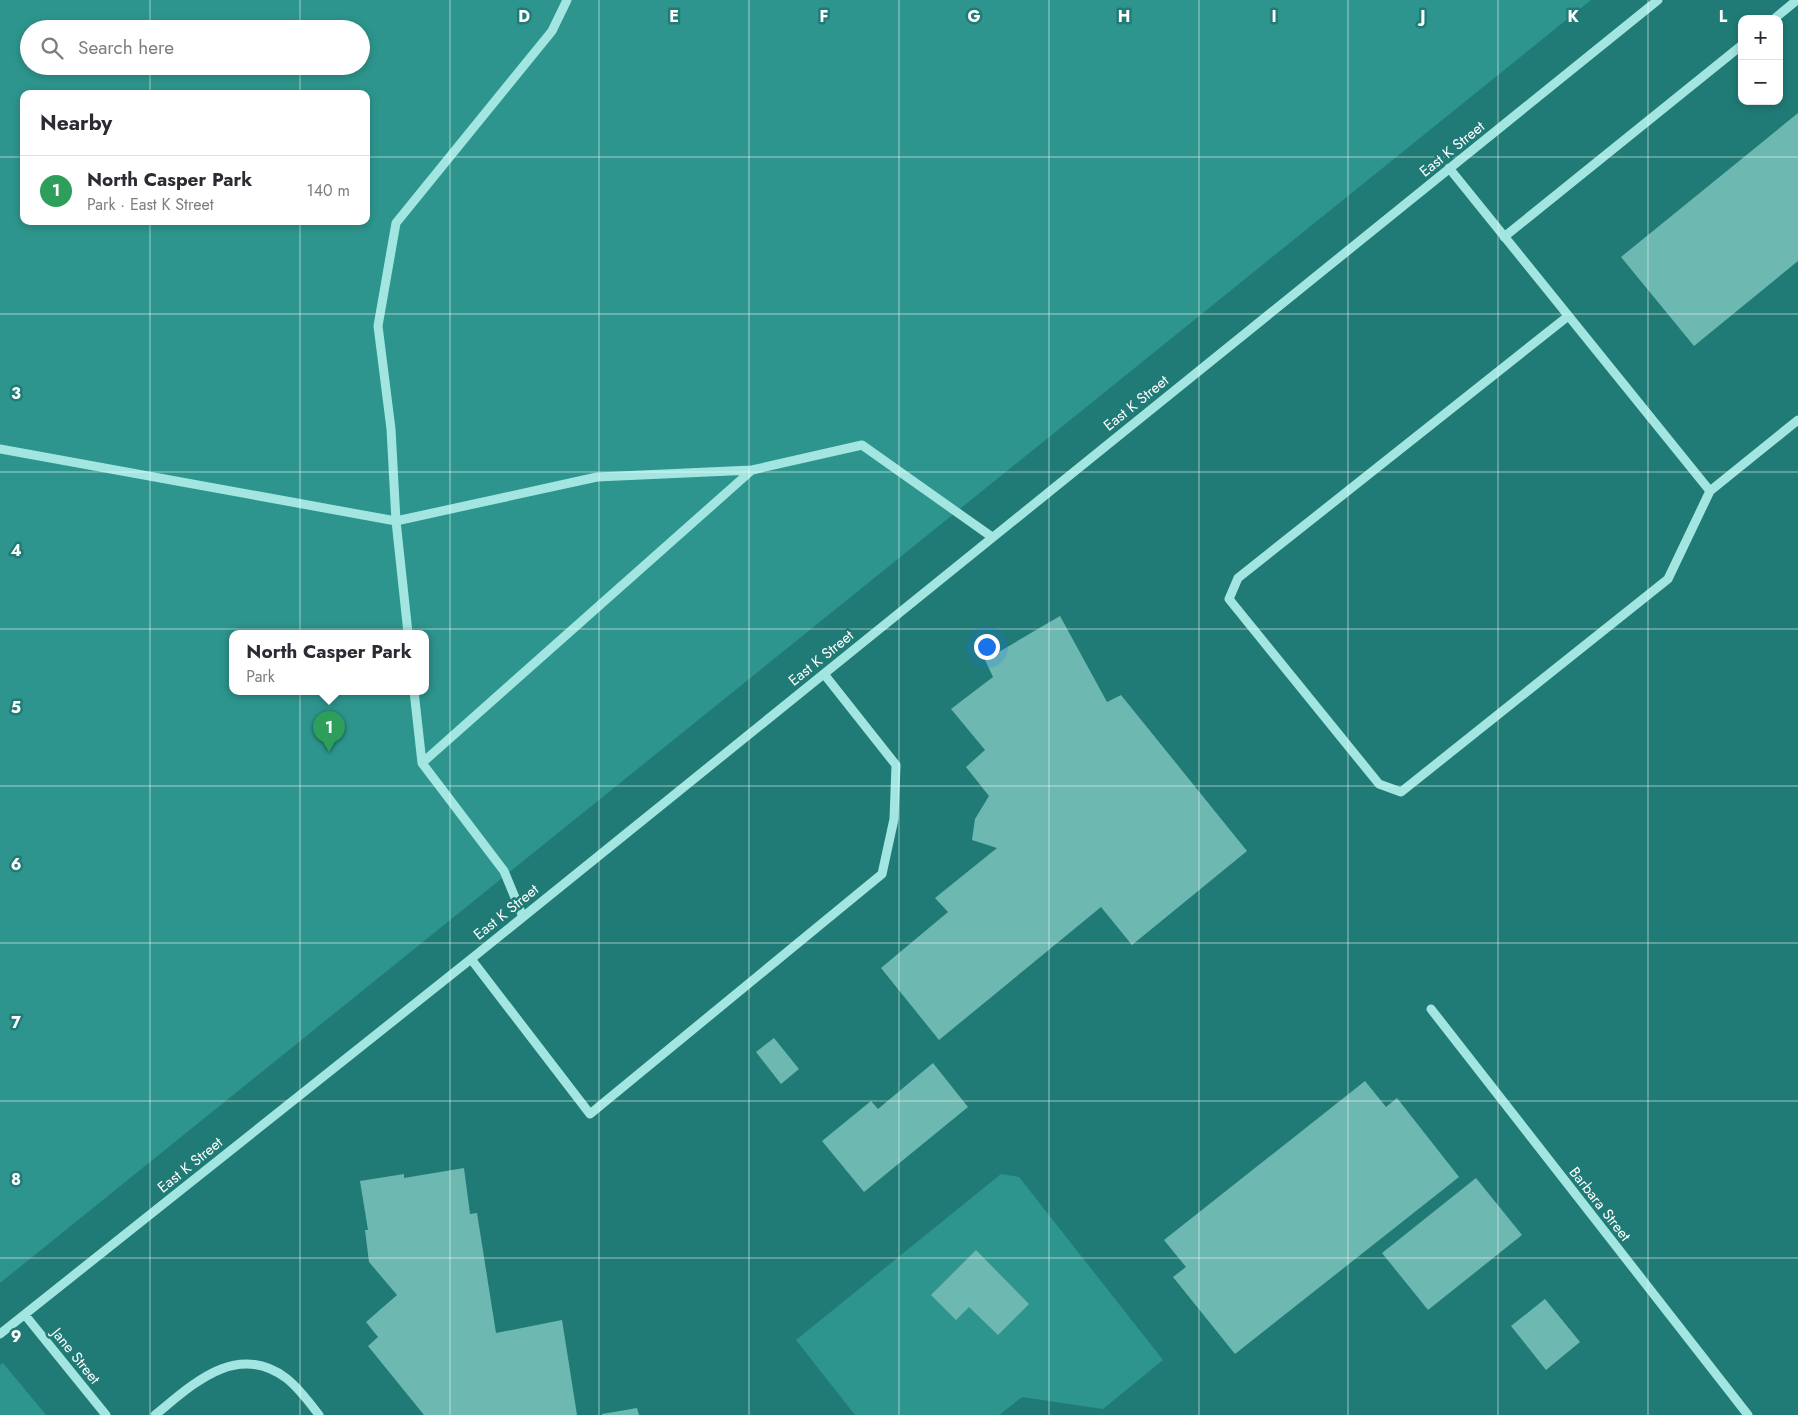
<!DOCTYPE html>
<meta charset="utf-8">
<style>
:root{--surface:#fff;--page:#f7f7f7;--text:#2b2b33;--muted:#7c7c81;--line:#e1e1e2;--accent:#2563eb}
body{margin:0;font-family:Jost,sans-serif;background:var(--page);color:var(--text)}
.controls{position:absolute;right:15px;top:15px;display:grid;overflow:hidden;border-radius:10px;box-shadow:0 2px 8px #0003}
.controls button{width:45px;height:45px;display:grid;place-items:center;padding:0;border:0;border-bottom:1px solid var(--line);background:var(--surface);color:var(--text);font:25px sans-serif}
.you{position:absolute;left:986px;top:646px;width:18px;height:18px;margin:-12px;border:4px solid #fff;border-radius:50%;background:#1a73e8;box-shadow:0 0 0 8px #1a73e833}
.badge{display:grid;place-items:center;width:32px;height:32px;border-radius:50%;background:var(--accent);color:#fff;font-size:16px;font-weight:700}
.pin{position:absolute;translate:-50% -41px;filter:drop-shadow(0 1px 2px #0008)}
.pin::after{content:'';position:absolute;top:26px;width:18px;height:15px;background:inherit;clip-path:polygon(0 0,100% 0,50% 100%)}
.popup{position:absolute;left:229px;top:630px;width:200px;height:65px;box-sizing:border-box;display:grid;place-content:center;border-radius:10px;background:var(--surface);filter:drop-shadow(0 1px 4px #0005);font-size:16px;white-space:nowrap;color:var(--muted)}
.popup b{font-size:19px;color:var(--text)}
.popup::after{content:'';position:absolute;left:50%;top:100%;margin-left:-10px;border:10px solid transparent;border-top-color:var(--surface)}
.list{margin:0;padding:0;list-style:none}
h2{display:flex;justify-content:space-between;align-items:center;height:65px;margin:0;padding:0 20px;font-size:21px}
h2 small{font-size:16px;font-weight:400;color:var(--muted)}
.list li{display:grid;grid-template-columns:32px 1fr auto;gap:15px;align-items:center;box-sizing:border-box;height:70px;padding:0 20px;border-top:1px solid var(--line)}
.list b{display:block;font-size:19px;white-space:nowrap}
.list p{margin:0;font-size:16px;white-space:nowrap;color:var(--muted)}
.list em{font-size:16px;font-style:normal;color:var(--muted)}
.icon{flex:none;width:28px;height:28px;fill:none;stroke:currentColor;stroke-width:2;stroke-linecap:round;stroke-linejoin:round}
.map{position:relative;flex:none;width:1798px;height:1415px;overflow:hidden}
.search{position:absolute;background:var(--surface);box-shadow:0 2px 8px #0003;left:20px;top:20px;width:350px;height:55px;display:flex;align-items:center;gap:12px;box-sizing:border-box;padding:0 18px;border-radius:28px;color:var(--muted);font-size:19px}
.panel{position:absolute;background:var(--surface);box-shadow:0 2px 8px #0003;left:20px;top:90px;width:350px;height:135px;border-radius:10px}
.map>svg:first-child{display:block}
</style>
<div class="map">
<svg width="1798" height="1415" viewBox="0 0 1798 1415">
<rect width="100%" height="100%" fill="#207b76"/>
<path fill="#2d958d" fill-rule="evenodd" d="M 0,0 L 1591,0 L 0,1283 ZM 29,29 L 361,29 L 361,66 L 29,66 ZM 24,94 L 366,94 L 366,221 L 24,221 ZM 233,633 L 425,633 L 425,691 L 233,691 Z
M 1001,1174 L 1019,1177 L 1163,1360 L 1103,1409 L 1022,1397 L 999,1415 L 855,1415 L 796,1340 Z
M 3,1363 L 46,1415 L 0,1415 L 0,1365 Z"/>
<path fill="#6eb8b2" d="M 1798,113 L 1798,261 L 1694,346 L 1621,257 Z
M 1060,616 L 1107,702 L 1121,695 L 1247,851 L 1132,945 L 1101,907 L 939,1040 L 881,968 L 948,912 L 935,898 L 997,848 L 972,840 L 975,819 L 989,796 L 966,767 L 985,750 L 951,709 L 993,677 L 985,660 Z
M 774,1038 L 799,1069 L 781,1084 L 756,1052 Z
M 933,1063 L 968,1107 L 864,1192 L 822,1141 L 871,1101 L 878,1109 Z
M 1365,1081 L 1386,1107 L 1397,1098 L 1459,1177 L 1235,1354 L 1173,1277 L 1186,1267 L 1164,1240 Z
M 464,1168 L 470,1214 L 477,1213 L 496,1333 L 562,1320 L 577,1415 L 424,1415 L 368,1346 L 378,1337 L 366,1322 L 397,1295 L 369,1262 L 365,1230 L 368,1230 L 360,1181 L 404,1174 L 404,1178 Z
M 1476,1178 L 1522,1235 L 1428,1310 L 1382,1253 Z
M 976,1250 L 1029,1304 L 998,1335 L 969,1307 L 956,1320 L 931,1295 Z
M 1545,1299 L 1580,1342 L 1546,1370 L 1511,1326 Z
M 637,1408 L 639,1415 L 602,1415 L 602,1414 Z"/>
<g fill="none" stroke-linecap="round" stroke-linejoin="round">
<path stroke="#a3e6e1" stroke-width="9" d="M 1774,19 L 1797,0
M 1449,168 L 1710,491 L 1798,420
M 1504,237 L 1742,45
M 1567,317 L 1238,578 L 1229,599 L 1379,784 L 1401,792 L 1668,579 L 1710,491
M 0,449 L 396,521 L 391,429 L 378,326 L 396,223 L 552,31 L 567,0
M 408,633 L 396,521 L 597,477 L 752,470
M 414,691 L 422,763 L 504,871 L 523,917
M 422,763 L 752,470 L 862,445 L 992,537
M 471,959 L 590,1114 L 882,874 L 894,819 L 896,765 L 824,674
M 1431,1009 L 1748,1415
M 25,1315 L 106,1415
M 0,1334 L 471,959 L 1658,0
M 155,1415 C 192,1385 236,1341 286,1378 C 299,1388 309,1402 319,1415"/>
</g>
<path fill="none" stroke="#fff" stroke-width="1" stroke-opacity="0.55" d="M 150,0 L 150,29M 300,0 L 300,29M 450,0 L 450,1415M 599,0 L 599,1415M 749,0 L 749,1415M 899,0 L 899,1415M 1049,0 L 1049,1415M 1199,0 L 1199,1415M 1348,0 L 1348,1415M 1498,0 L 1498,1415M 1648,0 L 1648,1415M 150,66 L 150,94M 300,66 L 300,94M 0,157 L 24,157M 366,157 L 1798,157M 150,221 L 150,1415M 300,221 L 300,1415M 0,314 L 1798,314M 0,472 L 1798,472M 0,629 L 1798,629M 0,786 L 1798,786M 0,943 L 1798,943M 0,1101 L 1798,1101M 0,1258 L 1798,1258"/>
<g text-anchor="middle" stroke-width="5" stroke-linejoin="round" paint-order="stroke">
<g font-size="15" fill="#fff" stroke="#207b76">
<text transform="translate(1452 149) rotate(-39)" y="5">East K Street</text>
<text transform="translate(1136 403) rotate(-39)" y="5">East K Street</text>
<text transform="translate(821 658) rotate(-39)" y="5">East K Street</text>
<text transform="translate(506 912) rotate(-39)" y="5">East K Street</text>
<text transform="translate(190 1165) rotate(-39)" y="5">East K Street</text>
<text transform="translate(1600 1204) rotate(52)" y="5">Barbara Street</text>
<text transform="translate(76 1356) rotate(51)" y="5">Jane Street</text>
</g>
</g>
<g font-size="16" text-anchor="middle" font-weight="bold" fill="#fff" stroke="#207b76" stroke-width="5" stroke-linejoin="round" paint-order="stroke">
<text x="524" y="22">D</text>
<text x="674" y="22">E</text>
<text x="824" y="22">F</text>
<text x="974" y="22">G</text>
<text x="1124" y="22">H</text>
<text x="1274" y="22">I</text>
<text x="1423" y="22">J</text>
<text x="1573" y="22">K</text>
<text x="1723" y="22">L</text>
<text x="16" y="399">3</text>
<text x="16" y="556">4</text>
<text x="16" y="713">5</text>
<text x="16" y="870">6</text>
<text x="16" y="1028">7</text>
<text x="16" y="1185">8</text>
<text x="16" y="1342">9</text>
</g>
</svg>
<div class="controls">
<button>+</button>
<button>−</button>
</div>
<div class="you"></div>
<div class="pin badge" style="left:329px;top:752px;background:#2e9e5b">1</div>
<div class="popup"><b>North Casper Park</b>Park</div>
<div class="search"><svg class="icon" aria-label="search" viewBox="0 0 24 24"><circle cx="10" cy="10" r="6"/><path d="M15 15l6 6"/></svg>Search here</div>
<section class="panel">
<h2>Nearby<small></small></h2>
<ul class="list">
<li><span class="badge" style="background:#2e9e5b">1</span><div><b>North Casper Park</b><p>Park · East K Street</p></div><em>140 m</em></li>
</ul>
</section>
</div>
